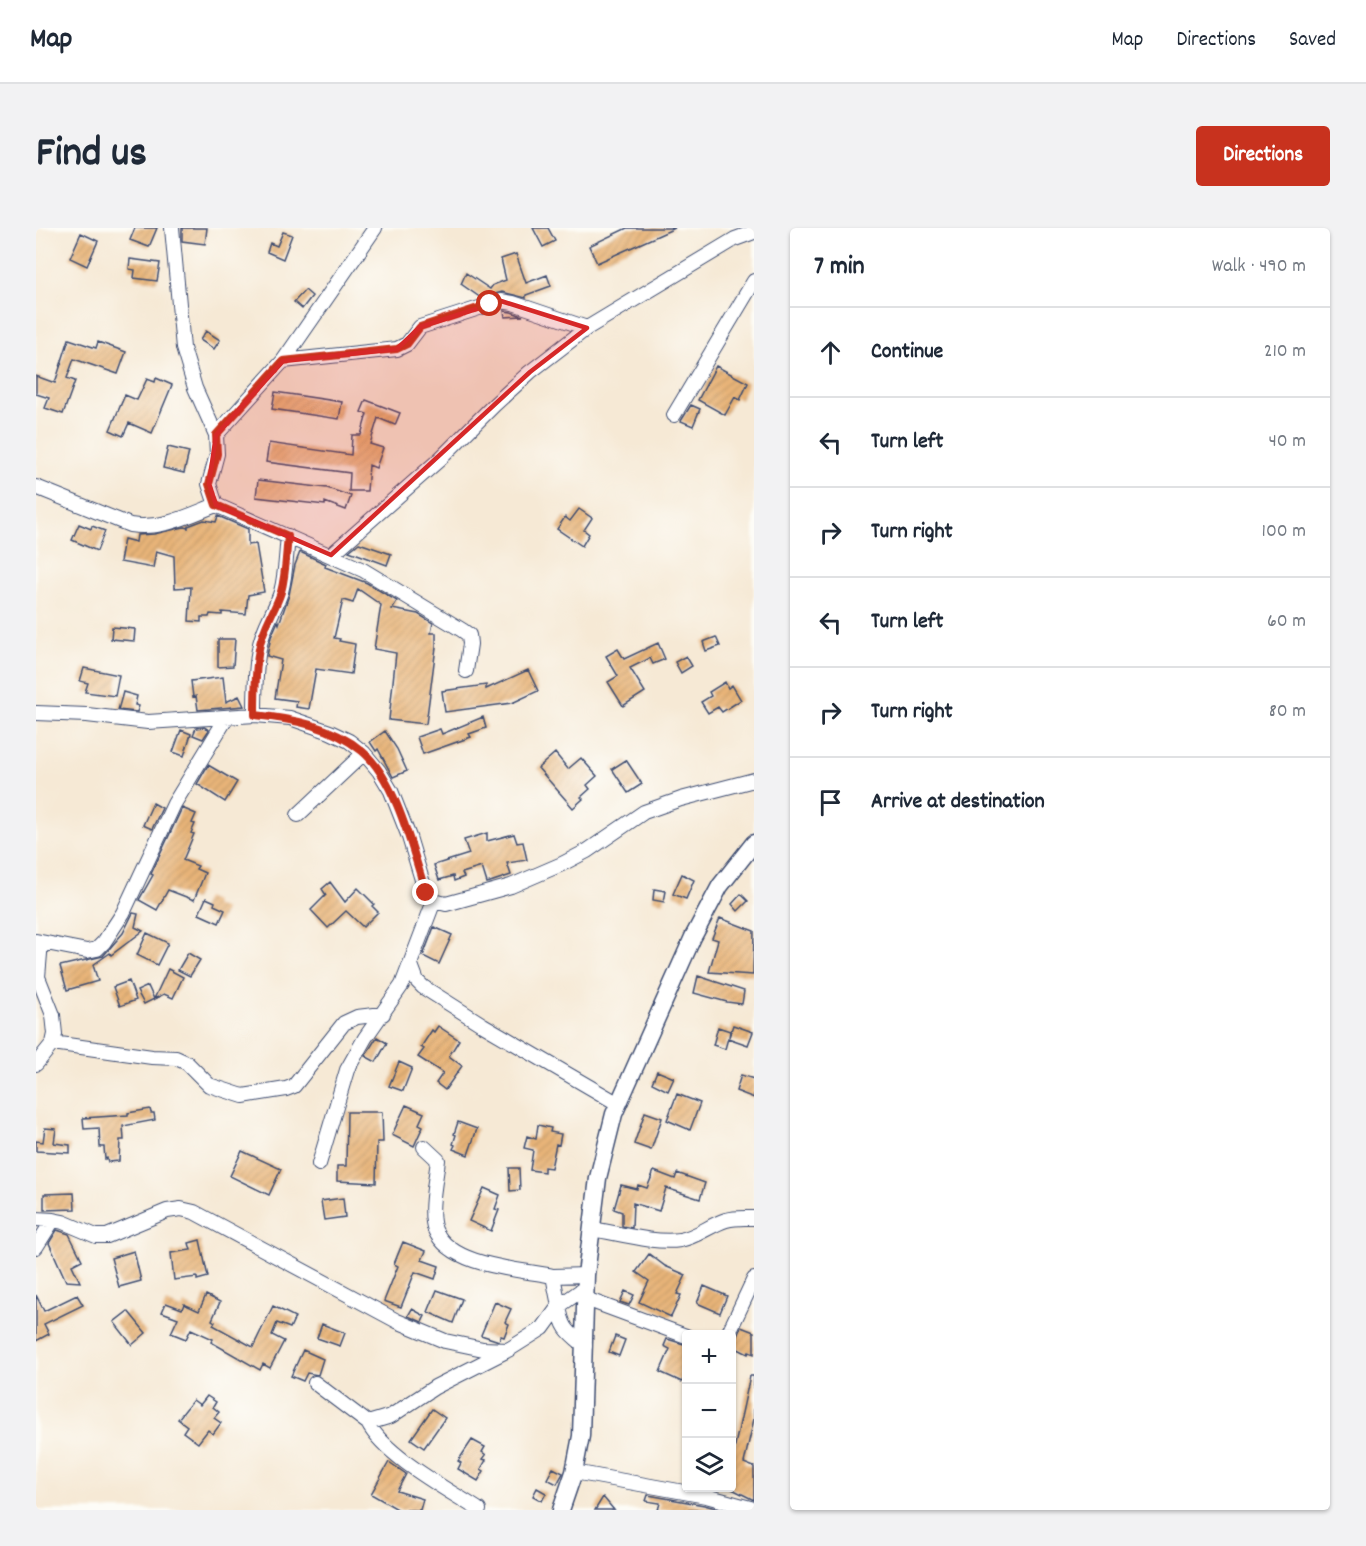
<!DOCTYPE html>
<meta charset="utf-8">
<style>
:root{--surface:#fff;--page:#f2f2f3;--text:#1f2937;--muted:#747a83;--line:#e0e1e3;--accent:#c8321e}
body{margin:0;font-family:Dekko,sans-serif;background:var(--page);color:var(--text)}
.controls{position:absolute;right:18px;bottom:18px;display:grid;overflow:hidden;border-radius:6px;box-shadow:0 2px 4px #0004}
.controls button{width:54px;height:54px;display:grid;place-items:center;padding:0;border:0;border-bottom:2px solid var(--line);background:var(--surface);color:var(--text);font:30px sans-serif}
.stop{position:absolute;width:18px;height:18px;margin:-14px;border:4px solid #c8321e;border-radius:50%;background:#fff}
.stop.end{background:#c8321e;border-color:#fff;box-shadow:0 2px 6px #0008}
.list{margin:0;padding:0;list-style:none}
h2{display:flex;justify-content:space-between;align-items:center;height:78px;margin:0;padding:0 24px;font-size:26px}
h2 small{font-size:20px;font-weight:400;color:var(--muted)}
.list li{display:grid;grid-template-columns:39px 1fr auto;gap:18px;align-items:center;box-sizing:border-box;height:90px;padding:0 24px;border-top:2px solid var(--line)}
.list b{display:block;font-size:22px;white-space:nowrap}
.list em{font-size:20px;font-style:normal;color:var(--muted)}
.icon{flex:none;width:33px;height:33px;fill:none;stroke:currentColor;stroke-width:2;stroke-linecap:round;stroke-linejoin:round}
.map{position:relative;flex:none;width:718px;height:1282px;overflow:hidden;border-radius:6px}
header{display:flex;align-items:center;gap:36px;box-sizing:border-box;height:84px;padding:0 30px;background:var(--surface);border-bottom:2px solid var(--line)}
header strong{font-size:28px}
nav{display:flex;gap:33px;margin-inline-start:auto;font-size:21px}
.intro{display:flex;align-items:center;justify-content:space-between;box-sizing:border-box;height:144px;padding:0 36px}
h1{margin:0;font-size:42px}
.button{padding:15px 27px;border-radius:6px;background:var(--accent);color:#fff;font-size:21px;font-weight:700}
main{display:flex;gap:36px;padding:0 36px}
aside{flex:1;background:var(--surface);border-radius:6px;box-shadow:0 2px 4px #0004}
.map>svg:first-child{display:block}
</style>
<header>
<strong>Map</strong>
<nav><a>Map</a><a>Directions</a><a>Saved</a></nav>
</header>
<div class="intro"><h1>Find us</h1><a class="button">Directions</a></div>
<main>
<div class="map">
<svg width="718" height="1282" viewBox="0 0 718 1282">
<defs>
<pattern id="building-hatch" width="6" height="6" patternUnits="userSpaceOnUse" patternTransform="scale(1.5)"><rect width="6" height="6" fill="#e8b478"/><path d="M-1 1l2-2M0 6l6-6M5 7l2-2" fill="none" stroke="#c69b6a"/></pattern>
</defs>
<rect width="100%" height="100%" fill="#fdfcf7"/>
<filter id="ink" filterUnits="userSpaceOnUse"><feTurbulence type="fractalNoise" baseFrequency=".0167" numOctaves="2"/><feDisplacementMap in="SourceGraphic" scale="12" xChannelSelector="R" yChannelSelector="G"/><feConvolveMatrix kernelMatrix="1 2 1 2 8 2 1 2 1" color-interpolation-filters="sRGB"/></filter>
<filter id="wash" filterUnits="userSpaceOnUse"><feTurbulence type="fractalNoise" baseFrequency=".008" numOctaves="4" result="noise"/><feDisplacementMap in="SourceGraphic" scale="24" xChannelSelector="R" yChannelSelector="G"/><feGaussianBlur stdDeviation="1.35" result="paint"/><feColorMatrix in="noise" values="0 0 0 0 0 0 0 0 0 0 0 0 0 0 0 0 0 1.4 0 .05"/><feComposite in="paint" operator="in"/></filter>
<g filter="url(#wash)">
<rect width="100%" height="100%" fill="#f6e9d5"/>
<g id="blocks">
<path fill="url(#building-hatch)" d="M 99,0 L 121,0 L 113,19 L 94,12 Z
M 146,0 L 171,0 L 169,16 L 146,13 Z
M 497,0 L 512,0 L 519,13 L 507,19 Z
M 591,0 L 639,0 L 561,35 L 553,18 Z
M 247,4 L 256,7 L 247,31 L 231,24 L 234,15 L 241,18 Z
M 45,5 L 62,13 L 51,38 L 34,30 Z
M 480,26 L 490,55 L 511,47 L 515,58 L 490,67 L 490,70 L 466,64 L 445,70 L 425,56 L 430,45 L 454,61 L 457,57 L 470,52 L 465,31 Z
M 94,31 L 124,35 L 121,53 L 98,50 L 99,42 L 93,41 Z
M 269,62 L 276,68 L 266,81 L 258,74 Z
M 468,83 L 475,84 L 487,88 L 469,89 Z
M 170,103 L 184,112 L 178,121 L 164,112 Z
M 33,111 L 60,120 L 62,114 L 90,124 L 82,146 L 38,131 L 31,150 L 39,153 L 27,186 L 9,180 L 13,170 L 0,166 L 0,148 L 19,155 Z
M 680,138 L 712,155 L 704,172 L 699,169 L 689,187 L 662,172 Z
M 120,150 L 136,157 L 116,205 L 93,195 L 87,208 L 74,202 L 89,167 L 101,172 L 111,151 L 119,154 Z
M 239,164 L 306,174 L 303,191 L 236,181 Z
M 330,172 L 364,185 L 359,197 L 342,190 L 334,216 L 347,220 L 340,240 L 333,237 L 331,263 L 313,263 L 314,245 L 230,234 L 233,215 L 315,227 L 316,207 L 325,207 L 331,186 L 325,184 Z
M 655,177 L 664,181 L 657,198 L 645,193 Z
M 132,219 L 153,224 L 148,245 L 127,240 Z
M 222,252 L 291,260 L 315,268 L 310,282 L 289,274 L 289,277 L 220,269 Z
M 543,281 L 556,290 L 548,302 L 553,306 L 546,318 L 521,301 L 529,289 L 534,293 Z
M 182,288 L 212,301 L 212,317 L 220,316 L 228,364 L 212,367 L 210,386 L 186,384 L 186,387 L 174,386 L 173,389 L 165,389 L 165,394 L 153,393 L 155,359 L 139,360 L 138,328 L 120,323 L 117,340 L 84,334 L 88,311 L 100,314 L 101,307 L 118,306 L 148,299 L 152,300 L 152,298 L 168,292 L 180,294 Z
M 43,296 L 55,301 L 56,298 L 69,303 L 61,323 L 36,312 Z
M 323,315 L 355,326 L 351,337 L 313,323 Z
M 264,324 L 290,336 L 289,339 L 331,355 L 361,373 L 356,381 L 382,386 L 397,395 L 395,405 L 400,405 L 400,419 L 390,496 L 353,492 L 360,425 L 338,421 L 345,377 L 322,361 L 317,375 L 307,372 L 298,410 L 304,411 L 303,413 L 319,416 L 315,446 L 280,441 L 273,481 L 260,479 L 261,473 L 239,470 L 245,432 L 231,428 L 232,423 L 235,409 L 242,393 L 243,396 L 253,367 L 259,337 Z
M 76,399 L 99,401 L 98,413 L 75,411 Z
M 680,409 L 684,418 L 670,423 L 667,414 Z
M 182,411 L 199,411 L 197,438 L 182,439 Z
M 622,415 L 629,431 L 617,436 L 614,430 L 594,440 L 609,464 L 587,478 L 572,454 L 582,448 L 570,428 L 582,421 L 588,431 Z
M 650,428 L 656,438 L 645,445 L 639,434 Z
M 48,440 L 83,447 L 79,468 L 49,464 L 52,455 L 44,453 Z
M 492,442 L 502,463 L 476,475 L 409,484 L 406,463 L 450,457 L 450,461 Z
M 187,449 L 190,474 L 203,468 L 208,478 L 162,482 L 160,468 L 157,469 L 155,453 Z
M 689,454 L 692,460 L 696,457 L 705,472 L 686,484 L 682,479 L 672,485 L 665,474 L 675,468 L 673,464 Z
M 87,464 L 101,468 L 99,477 L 103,478 L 101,484 L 82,482 Z
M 447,489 L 450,500 L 433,506 L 435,509 L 387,526 L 381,509 L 404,501 L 406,506 Z
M 168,499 L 173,502 L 167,511 L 157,507 L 160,500 Z
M 145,502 L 155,506 L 148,528 L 137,524 Z
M 349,503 L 361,521 L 371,543 L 357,549 L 342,521 L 340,523 L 334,514 Z
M 519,525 L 532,541 L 545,530 L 561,548 L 551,557 L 554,561 L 545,569 L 547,571 L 537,580 L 502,540 Z
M 590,532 L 606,556 L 592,565 L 576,541 Z
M 172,537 L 201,554 L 189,574 L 161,556 Z
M 117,575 L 126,580 L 116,601 L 107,597 Z
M 146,580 L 160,586 L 156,595 L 159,596 L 155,605 L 158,606 L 147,632 L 162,638 L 160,641 L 169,645 L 158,672 L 132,662 L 121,682 L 103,672 L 117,647 L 115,646 Z
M 451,605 L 451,613 L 478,606 L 481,615 L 487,614 L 491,632 L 471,635 L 475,647 L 451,655 L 446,639 L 426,645 L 428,649 L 418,653 L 417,648 L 403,652 L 398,637 L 433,626 L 428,612 Z
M 646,646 L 658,652 L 650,671 L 637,666 Z
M 294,654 L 309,674 L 322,660 L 338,676 L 336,678 L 342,684 L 327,699 L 310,683 L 292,700 L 275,682 L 290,667 L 286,661 Z
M 618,661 L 630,663 L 628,674 L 617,672 Z
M 705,666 L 712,673 L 702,683 L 696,676 Z
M 170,670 L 179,674 L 178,677 L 189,682 L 183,695 L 163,686 Z
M 97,685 L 102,686 L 99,699 L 107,703 L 75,727 L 74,725 L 57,737 L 62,753 L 31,762 L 24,738 L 67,728 L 87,705 Z
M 684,690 L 718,703 L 717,747 L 673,744 L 682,712 L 676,710 Z
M 398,699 L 416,707 L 403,736 L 387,728 Z
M 111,705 L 132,715 L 121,737 L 101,727 Z
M 152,725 L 164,732 L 154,748 L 142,742 Z
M 132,741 L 147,749 L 137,770 L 128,766 L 108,776 L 101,763 L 112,758 L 118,771 Z
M 662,748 L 708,763 L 706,776 L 691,774 L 658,765 Z
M 93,753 L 100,772 L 84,778 L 77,759 Z
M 697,797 L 717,804 L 712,817 L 692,810 L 689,821 L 677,817 L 682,799 L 694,803 L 693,809 Z
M 402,798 L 423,812 L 413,828 L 426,838 L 409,862 L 400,855 L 407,845 L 382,829 L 388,821 L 385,819 L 396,802 L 398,804 Z
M 341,809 L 351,815 L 340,834 L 329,828 Z
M 363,834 L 376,840 L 367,863 L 353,858 Z
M 621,843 L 638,850 L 632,863 L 616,855 Z
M 705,847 L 718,851 L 718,870 L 700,863 Z
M 641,866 L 664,875 L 654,902 L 631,892 Z
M 370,877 L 388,885 L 383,896 L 387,898 L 378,918 L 356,907 Z
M 114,881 L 115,885 L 118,885 L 119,892 L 87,898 L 88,912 L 84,912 L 83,933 L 72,934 L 71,930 L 69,931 L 68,919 L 64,919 L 63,900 L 48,901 L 47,890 L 92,887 L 92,885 Z
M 311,884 L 346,884 L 347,914 L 341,914 L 340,955 L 301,953 L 301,938 L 310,938 Z
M 609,884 L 626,890 L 615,922 L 598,916 Z
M 422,894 L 441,901 L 432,927 L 417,921 L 419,917 L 417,916 L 420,907 L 418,906 Z
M 502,897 L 515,900 L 514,904 L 525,906 L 523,917 L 520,916 L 515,940 L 508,939 L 508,944 L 494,942 L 497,922 L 488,920 L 491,908 L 500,911 Z
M 9,900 L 20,901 L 18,915 L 34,917 L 34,925 L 0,923 L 0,913 L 7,914 Z
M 206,923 L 245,941 L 233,967 L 194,948 Z
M 473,940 L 483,940 L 484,962 L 474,963 Z
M 618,943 L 639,951 L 641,945 L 669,955 L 664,971 L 630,960 L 623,983 L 597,975 L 596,1000 L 586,998 L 586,984 L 578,981 L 585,957 L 601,961 L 602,957 L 611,960 Z
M 448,960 L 464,967 L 459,981 L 463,982 L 455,1003 L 433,993 Z
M 38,965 L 39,981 L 8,982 L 8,966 Z
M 307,970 L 309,989 L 288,992 L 285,973 Z
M 21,1002 L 33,1006 L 46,1032 L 36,1037 L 44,1054 L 30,1053 L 13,1015 Z
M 164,1012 L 172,1049 L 161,1052 L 161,1049 L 138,1052 L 135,1025 L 155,1022 L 153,1015 Z
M 367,1014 L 390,1023 L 386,1032 L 403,1038 L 399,1051 L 379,1044 L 365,1079 L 348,1073 L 362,1038 L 358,1036 Z
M 98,1023 L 105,1053 L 83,1059 L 75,1030 Z
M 613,1026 L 629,1038 L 650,1047 L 641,1066 L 645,1067 L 635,1089 L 603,1074 L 613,1053 L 600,1044 Z
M 668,1058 L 691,1068 L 684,1085 L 661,1075 Z
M 401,1062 L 426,1071 L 417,1095 L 392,1084 Z
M 589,1063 L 598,1067 L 593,1077 L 584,1074 Z
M 0,1067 L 8,1083 L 41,1067 L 47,1077 L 8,1096 L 13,1106 L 0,1113 Z
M 170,1067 L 184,1074 L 176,1092 L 179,1094 L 177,1097 L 217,1119 L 237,1078 L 259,1089 L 254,1100 L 241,1095 L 236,1107 L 248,1113 L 234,1140 L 227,1136 L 224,1142 L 175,1114 L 177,1111 L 155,1101 L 150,1111 L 135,1105 L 142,1090 L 126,1084 L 130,1075 L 146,1081 L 148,1076 L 163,1083 Z
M 459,1074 L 475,1081 L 469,1094 L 473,1096 L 468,1109 L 465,1108 L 463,1113 L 445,1107 Z
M 376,1081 L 389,1088 L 386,1094 L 372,1088 Z
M 92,1083 L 110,1105 L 96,1117 L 78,1094 Z
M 286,1096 L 309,1105 L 304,1118 L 281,1110 Z
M 705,1099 L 718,1104 L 718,1126 L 713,1124 L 712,1126 L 696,1118 L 696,1114 L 700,1110 Z
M 579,1108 L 589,1112 L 583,1128 L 573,1124 Z
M 631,1111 L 651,1117 L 651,1144 L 646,1154 L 624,1144 L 634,1121 L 628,1118 Z
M 267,1122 L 287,1131 L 282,1147 L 271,1145 L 267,1153 L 255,1148 Z
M 714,1148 L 718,1148 L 718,1191 L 708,1235 L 718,1239 L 718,1272 L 696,1261 L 696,1231 Z
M 171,1168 L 180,1174 L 177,1179 L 183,1184 L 178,1190 L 185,1195 L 177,1206 L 172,1202 L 162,1215 L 147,1204 L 151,1198 L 142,1191 L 157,1172 L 164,1177 Z
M 396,1181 L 409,1190 L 388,1220 L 375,1211 Z
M 436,1212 L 449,1219 L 446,1224 L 450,1227 L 447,1231 L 450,1232 L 445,1241 L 448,1243 L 442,1253 L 422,1241 L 425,1235 L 422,1233 Z
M 353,1234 L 370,1246 L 361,1263 L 387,1271 L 384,1282 L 363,1282 L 335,1266 Z
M 517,1240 L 527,1245 L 521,1256 L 511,1251 Z
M 501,1260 L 510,1265 L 506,1273 L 497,1268 Z
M 612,1267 L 668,1277 L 687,1282 L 622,1282 L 624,1275 L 610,1273 Z
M 567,1269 L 578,1282 L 559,1282 Z"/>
</g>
</g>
<g filter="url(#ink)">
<use href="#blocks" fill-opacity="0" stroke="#3c4b70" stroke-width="1.5"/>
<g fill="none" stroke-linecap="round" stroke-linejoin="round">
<g stroke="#3c4b70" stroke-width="16">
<path id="minor" d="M 136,0 L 147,120 L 159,160 L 180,207 L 181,226 L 173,256 L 180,277 L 327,342 L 426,402 L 433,407 L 434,416 L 430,443
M 247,133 L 361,121 L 371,116 L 384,99 L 465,73 L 477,75 L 551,100
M 638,187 L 718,53
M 180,207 L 247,133 L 339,0
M 0,259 L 94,297 C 125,302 152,288 180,277
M 295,327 L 404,231 L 458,177 L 494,144 L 551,100 L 699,11 L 718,4
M 0,485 L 51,487 L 112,494 L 219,487 L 254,490 L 294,504 L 313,513 L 328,525 L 343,543 L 355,563 L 373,609 L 390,665 L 398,673 L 410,676 L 475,658 L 526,636 L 551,623 L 608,584 L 645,571 L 718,552
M 219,487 C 219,465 219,442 223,421 C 226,400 239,383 245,364 C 250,346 250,326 252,308
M 262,587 L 328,525
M 0,713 L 51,723 L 61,721 L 68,714 L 87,685 L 138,576 L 191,489
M 375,737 L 381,753 L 387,759 L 447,797 L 581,875
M 17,815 L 116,829 L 140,830 L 151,835 L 173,857 L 207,868 L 250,861 L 258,858 L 308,795 L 321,789 L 347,786
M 0,836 L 17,815 L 19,806 L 17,787 L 2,749 L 5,714
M 388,919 L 402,932 C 400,951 392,984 399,1002 C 415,1039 483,1041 517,1048
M 283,936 L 311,842 L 329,810 L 366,757 L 398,673
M 0,991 L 17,992 L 27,994 L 60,1008 L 71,1008 L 131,983 L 145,981 L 158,984 L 361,1093 L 409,1113 L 447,1121 L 472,1122 L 507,1100 L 523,1078 L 517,1048 L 550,1047
M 556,1001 C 582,1005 619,1016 644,1012 C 661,1009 674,997 690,992 C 700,989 709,990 718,990
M 0,1019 L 17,992
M 550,1071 L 650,1108
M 692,1106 L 718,1051
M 549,1118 C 532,1104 526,1100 523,1078 L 550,1059
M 279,1155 L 332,1195 L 355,1188 L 399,1159 L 470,1123
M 332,1195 C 349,1228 411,1261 443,1282
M 538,1244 L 670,1268 L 718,1281"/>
</g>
<g stroke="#3c4b70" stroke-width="19">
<path id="tertiary" d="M 525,1282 L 538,1244 L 545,1208 L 550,1047 L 562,950 L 578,886 L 657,709 L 684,658 L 718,615"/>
</g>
<use href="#minor" stroke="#fff" stroke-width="14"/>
<use href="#tertiary" stroke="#fff" stroke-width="16"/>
</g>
</g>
<g fill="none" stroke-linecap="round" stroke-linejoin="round" filter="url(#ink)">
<path stroke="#c8321e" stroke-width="8" d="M 390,665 C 377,624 360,551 326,523 C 296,498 257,491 219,487 C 219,465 219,442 223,421 C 226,400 239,383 245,364 C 250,346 250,326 252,308 L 180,277 L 173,256 L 181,226 L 180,207 L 247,133 L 361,121 L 371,116 L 384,99 L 454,76"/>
</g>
<path fill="#d62828" fill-opacity="0.2" stroke="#d62828" stroke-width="4.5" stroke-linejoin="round" d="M 465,73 L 551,100 L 494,144 L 295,327 L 180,277 L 173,256 L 180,207 L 247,133 L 361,121 L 384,99 Z"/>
</svg>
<div class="controls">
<button>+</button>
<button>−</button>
<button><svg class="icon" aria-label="layers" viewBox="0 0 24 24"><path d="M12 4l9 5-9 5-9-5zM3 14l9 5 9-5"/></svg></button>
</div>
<div class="stop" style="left:454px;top:76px"></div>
<div class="stop end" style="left:390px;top:665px"></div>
</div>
<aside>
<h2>7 min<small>Walk · 490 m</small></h2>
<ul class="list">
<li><svg class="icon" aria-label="ahead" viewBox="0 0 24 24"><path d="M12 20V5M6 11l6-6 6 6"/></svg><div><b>Continue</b></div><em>210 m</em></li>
<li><svg class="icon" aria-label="left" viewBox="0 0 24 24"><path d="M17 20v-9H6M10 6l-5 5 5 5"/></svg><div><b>Turn left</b></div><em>40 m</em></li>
<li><svg class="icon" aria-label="right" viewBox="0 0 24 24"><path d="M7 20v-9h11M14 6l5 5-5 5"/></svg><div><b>Turn right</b></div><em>100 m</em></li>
<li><svg class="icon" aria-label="left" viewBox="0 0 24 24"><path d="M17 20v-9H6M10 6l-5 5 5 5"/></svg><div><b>Turn left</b></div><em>60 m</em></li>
<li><svg class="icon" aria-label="right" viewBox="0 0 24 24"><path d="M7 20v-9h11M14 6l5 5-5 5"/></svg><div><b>Turn right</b></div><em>80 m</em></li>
<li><svg class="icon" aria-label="arrive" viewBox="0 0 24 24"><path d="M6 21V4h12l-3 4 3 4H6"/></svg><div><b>Arrive at destination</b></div></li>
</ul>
</aside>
</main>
